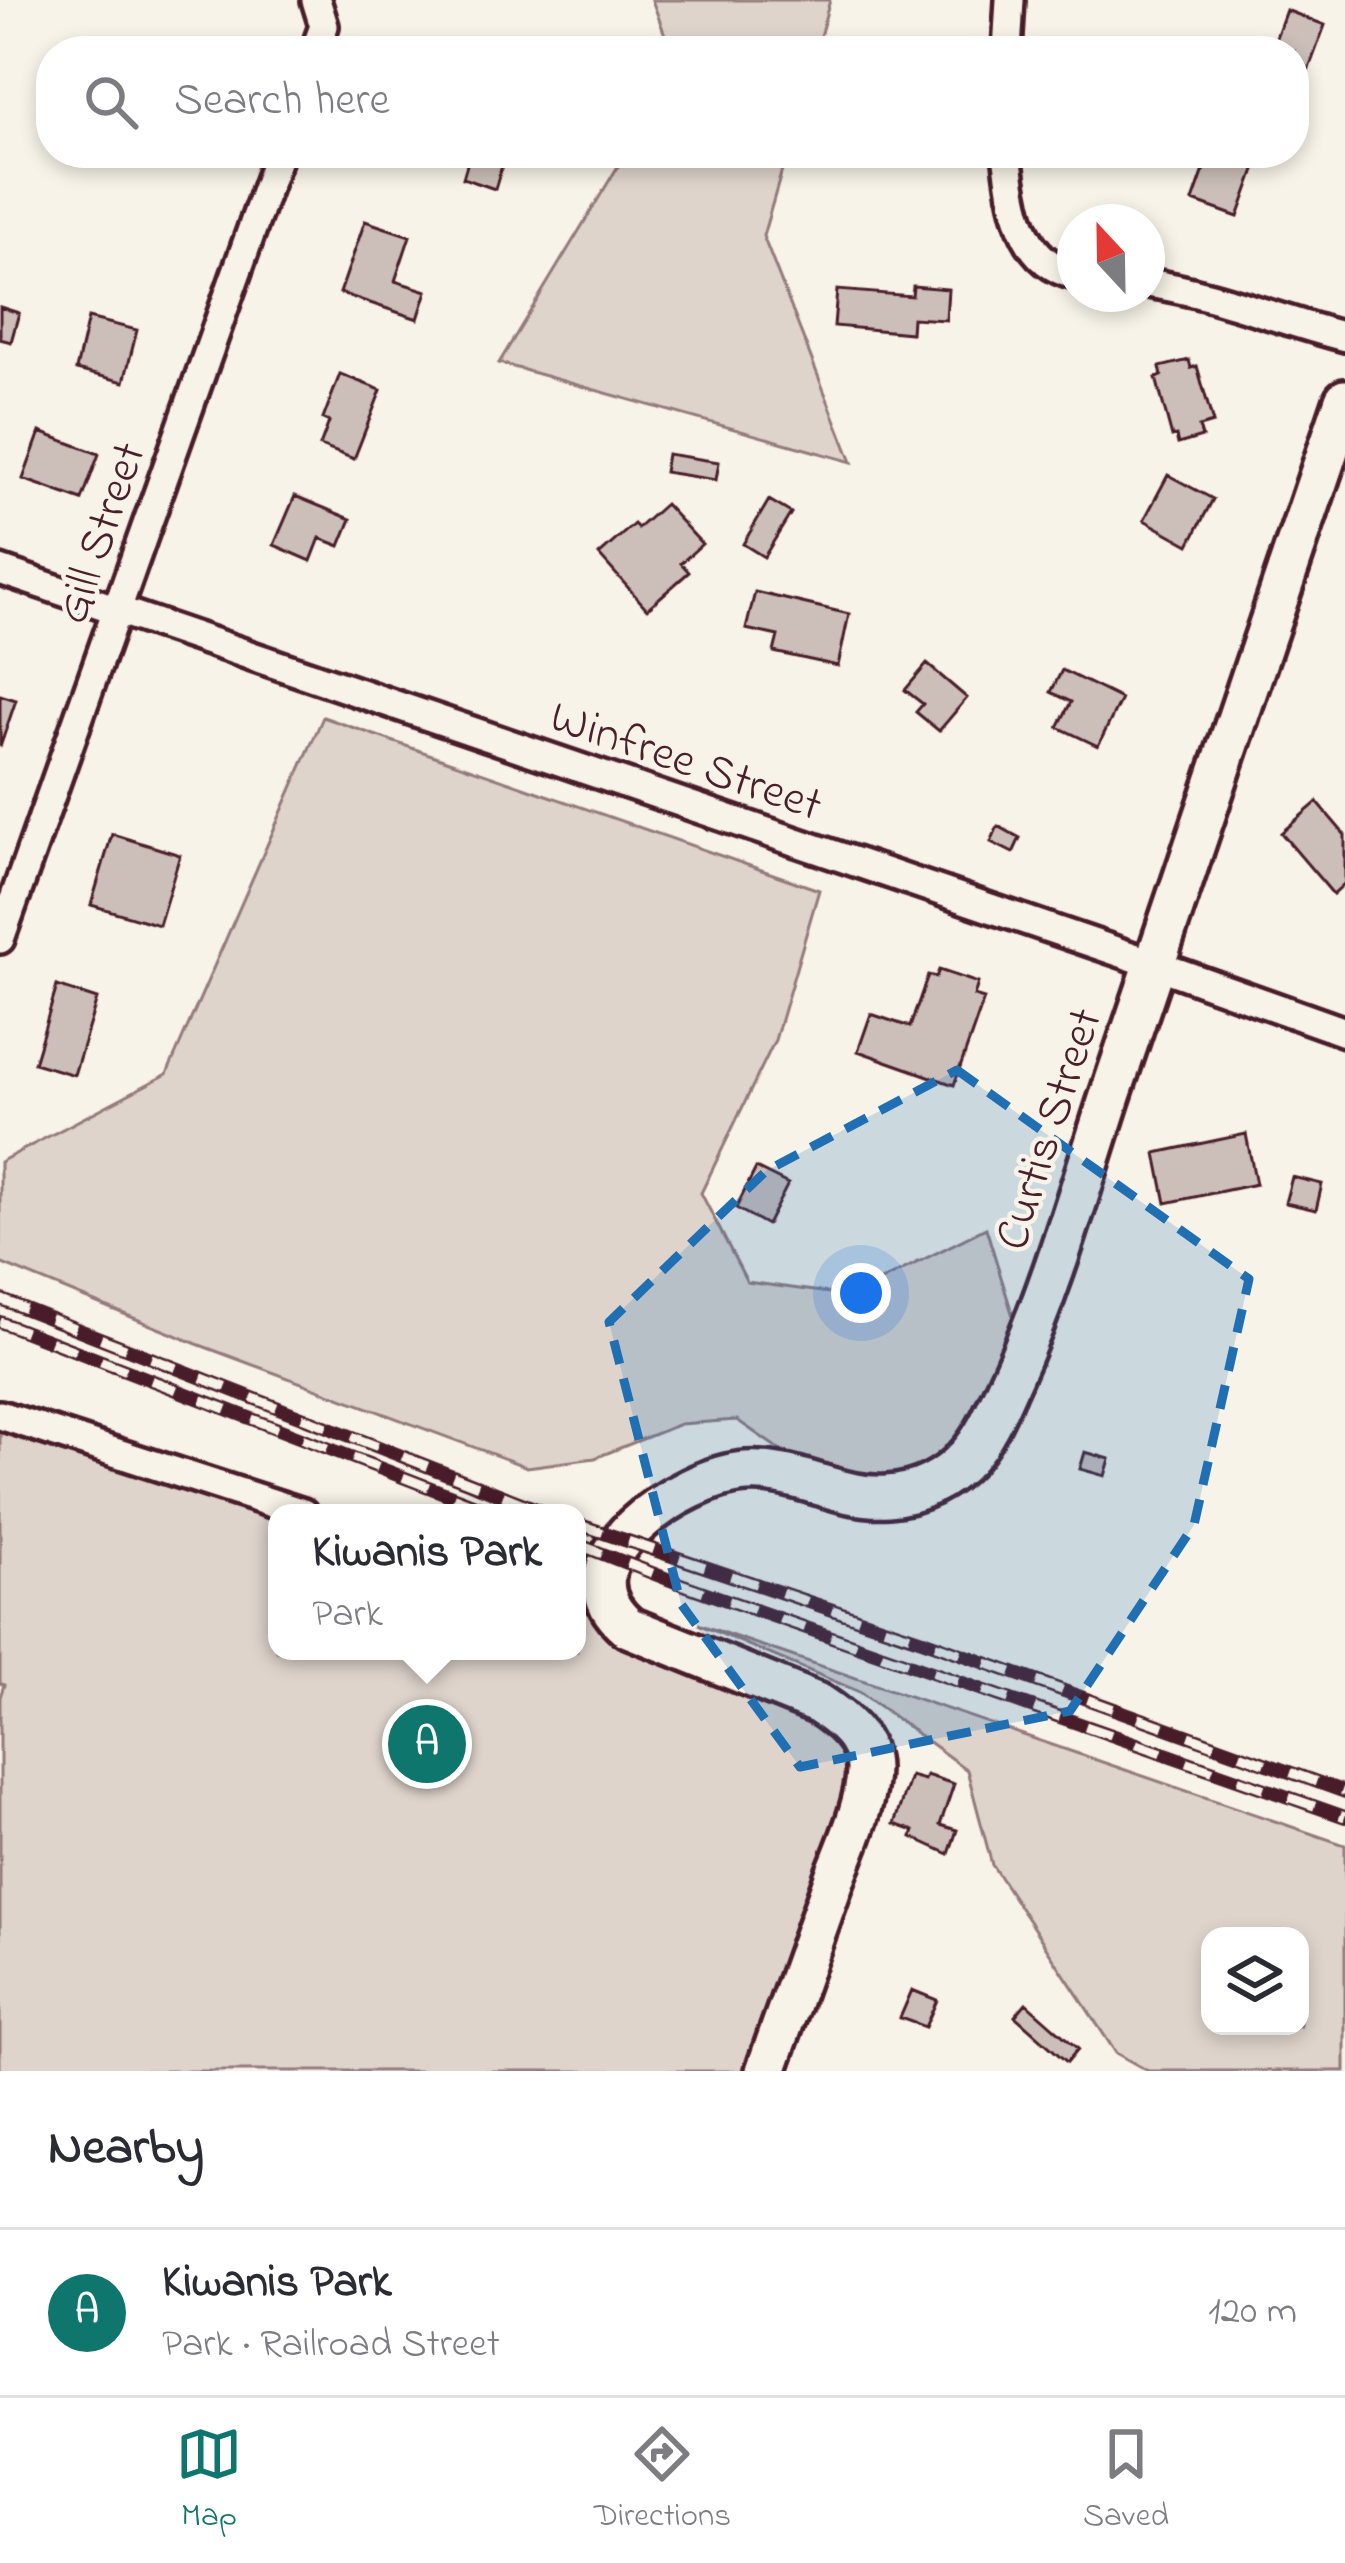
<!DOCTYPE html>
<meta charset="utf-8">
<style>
:root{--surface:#fff;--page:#f2f2f3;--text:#2b2b33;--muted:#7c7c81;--line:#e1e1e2;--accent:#0f766e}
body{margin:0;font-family:"Indie Flower",sans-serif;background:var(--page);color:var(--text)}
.controls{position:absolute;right:36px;bottom:36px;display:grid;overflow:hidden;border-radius:24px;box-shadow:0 6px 18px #0003}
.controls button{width:108px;height:108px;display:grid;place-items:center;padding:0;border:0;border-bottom:3px solid var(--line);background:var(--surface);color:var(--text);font:60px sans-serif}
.compass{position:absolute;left:1057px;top:204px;width:108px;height:108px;border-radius:50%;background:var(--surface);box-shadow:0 6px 18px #0003;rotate:338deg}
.you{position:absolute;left:861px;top:1293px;width:42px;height:42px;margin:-30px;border:9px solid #fff;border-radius:50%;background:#1a73e8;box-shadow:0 0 0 18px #1a73e833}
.badge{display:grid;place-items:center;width:78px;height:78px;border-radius:50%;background:var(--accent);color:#fff;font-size:39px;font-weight:700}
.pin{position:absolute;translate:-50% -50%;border:6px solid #fff;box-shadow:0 3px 12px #0006}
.popup{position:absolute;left:268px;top:1504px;width:318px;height:156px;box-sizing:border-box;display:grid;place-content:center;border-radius:24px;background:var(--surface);filter:drop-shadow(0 3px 9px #0005);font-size:39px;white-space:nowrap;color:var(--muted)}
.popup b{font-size:45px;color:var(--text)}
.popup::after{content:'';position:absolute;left:50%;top:100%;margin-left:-24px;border:24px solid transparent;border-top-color:var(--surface)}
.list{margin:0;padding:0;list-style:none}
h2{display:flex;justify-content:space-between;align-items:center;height:156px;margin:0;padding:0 48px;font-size:51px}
h2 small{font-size:39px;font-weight:400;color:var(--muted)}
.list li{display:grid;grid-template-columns:78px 1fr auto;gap:36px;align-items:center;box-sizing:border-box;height:168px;padding:0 48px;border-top:3px solid var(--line)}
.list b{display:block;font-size:45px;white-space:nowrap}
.list p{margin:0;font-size:39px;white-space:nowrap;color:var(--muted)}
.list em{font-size:39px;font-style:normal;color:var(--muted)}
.icon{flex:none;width:66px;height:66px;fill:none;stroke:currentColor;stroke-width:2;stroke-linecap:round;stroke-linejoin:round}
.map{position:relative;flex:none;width:1345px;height:2071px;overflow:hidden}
.search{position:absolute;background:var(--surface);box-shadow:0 6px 18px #0003;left:36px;right:36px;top:36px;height:132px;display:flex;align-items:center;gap:30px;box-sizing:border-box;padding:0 42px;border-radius:48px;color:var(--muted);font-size:45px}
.sheet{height:324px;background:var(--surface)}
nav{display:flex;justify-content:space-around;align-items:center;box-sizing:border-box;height:168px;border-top:3px solid var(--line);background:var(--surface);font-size:33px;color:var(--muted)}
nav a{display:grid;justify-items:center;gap:6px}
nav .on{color:var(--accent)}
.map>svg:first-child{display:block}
</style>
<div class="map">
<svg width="1345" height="2071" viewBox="0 0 1345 2071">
<rect width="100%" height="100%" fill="#f7f3e8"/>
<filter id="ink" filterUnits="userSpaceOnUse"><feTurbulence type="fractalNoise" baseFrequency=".00833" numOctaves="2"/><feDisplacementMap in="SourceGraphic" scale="24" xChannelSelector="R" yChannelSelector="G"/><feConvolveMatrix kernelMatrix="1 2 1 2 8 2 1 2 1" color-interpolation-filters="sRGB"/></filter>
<g filter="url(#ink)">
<path fill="#ded4cc" stroke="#947a7c" stroke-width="3" fill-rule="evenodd" d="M 652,0 L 830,0 L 816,51 L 671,51 Z
M 626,153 L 787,153 L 763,236 L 852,462 L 499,363 Z
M 323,717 L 819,890 L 775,1040 L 701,1193 L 747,1282 L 851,1296 L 986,1228 L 1016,1326 L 975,1421 L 929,1470 L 876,1483 L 793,1459 L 737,1420 L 680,1424 L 595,1458 L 527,1467 L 197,1344 L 0,1263 L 0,1162 L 167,1074 Z
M 0,1427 L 277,1513 L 277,1651 L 577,1651 L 577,1592 L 606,1600 L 841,1719 L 867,1770 L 749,2071 L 0,2071 L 0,1697 L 4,1685 L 0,1683 Z
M 698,1624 L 1345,1845 L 1345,2071 L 1148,2071 L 1116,2053 L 992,1865 L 967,1770 L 860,1692 ZM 1300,1936 L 1300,2026 L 1210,2026 L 1210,1936 Z"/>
<path fill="#ccbfb9" stroke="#4a1f2b" stroke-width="3" d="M 1286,10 L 1325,25 L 1308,71 L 1294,65 L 1294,51 L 1271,51 Z
M 466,153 L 506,153 L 495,189 L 463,178 L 470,154 Z
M 1210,153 L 1261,153 L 1238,217 L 1193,201 Z
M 365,221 L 410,236 L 395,281 L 427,291 L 418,319 L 340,293 Z
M 913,286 L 948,289 L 946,320 L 912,318 L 911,333 L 834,326 L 837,290 L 912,296 Z
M 0,307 L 19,313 L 11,342 L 0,339 Z
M 88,318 L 137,330 L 124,382 L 76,370 Z
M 1189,360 L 1191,368 L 1197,366 L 1213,423 L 1199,427 L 1202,437 L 1178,444 L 1176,436 L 1172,437 L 1156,378 L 1162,376 L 1160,367 Z
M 340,374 L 381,390 L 354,459 L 320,446 L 329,422 L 323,419 Z
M 40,432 L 99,454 L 82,500 L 23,479 Z
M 667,454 L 719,462 L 716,480 L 664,472 Z
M 1168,475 L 1213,499 L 1189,545 L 1144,520 Z
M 295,496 L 351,519 L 340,546 L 320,538 L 311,561 L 274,545 Z
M 769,500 L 791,513 L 764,557 L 743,544 Z
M 665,504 L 702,544 L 681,563 L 689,572 L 647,609 L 599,555 L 634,524 L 638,528 Z
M 755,592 L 849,614 L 838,666 L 774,652 L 778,636 L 746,629 Z
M 927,664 L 967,698 L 939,731 L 916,712 L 923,704 L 905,690 Z
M 1062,670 L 1121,699 L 1098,746 L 1058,727 L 1071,702 L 1051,692 Z
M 0,695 L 16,700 L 0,747 Z
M 1317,802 L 1345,835 L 1345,883 L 1333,894 L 1281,833 Z
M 998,826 L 1020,838 L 1013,853 L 991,842 Z
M 112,834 L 180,855 L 159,925 L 91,905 Z
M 939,970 L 978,983 L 974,996 L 984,999 L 954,1085 L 858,1051 L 871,1014 L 910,1027 L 928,975 L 936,977 Z
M 57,986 L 97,999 L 74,1075 L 34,1063 Z
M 1246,1134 L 1256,1184 L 1166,1203 L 1156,1153 Z
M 756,1168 L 788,1184 L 767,1225 L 736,1208 Z
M 1292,1177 L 1322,1184 L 1316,1210 L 1285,1203 Z
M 1085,1452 L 1110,1459 L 1105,1476 L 1080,1469 Z
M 926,1775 L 954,1784 L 940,1825 L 957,1830 L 949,1854 L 912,1837 L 914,1831 L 894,1824 L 910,1776 L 924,1780 Z
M 912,1990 L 937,2000 L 925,2027 L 900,2018 Z
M 1026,2003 L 1078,2049 L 1067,2062 L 1015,2016 Z"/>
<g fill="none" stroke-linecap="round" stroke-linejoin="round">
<g stroke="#4a1f2b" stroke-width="36">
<path id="street" d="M 315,51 L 324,26 L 316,0
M 1007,51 L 1010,0
M 1007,153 C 1013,202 1019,262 1075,275
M 1147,283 C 1215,293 1278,320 1345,337
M 0,570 L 1154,964 L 1345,1032
M 0,939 L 279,153
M 0,1415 L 303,1513"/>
</g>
<g stroke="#4a1f2b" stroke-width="48">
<path id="secondary" d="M 766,2071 C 789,2006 812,1942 835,1877 C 847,1846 867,1802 867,1769 C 867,1739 842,1719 819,1704 L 628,1627 C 550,1562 684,1476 746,1472 C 795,1468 839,1500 888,1496 C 918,1494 946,1480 967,1457 C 987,1435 998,1406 1011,1378 C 1052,1288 1079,1191 1110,1096 C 1187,864 1266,632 1345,400"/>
</g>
<use href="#street" stroke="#f7f3e8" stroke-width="27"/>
<use href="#secondary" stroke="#f7f3e8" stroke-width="39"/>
<g stroke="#4a1f2b" stroke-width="14">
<path id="rail" d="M 0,1299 L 547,1513
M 0,1322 L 496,1513
M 577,1524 L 925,1641 L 1345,1792
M 577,1544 L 678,1583 L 1345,1817"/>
</g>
<use href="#rail" stroke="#f7f3e8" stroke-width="9" stroke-dasharray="27" stroke-linecap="butt"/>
</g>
</g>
<path fill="#1f6fb2" fill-opacity="0.2" stroke="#1f6fb2" stroke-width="9" stroke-dasharray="24 15" stroke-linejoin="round" d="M 957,1070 L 1249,1279 L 1194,1525 L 1070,1711 L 800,1767 L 681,1604 L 609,1322 L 766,1171 Z"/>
<g text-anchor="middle" stroke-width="9" stroke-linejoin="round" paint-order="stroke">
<g font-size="48" fill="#4a1f2b" stroke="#f7f3e8">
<text transform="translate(98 532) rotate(-71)" y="17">Gill Street</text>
<text transform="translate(687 758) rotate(19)" y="17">Winfree Street</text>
<text transform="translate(1046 1128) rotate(-72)" y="17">Curtis Street</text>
</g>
</g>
</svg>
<div class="controls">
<button><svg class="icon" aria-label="layers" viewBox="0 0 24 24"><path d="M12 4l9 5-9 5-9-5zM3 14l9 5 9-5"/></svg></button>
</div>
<svg class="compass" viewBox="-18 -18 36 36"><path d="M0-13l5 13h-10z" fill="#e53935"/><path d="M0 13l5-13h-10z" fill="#7c7c81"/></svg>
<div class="you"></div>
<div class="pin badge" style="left:427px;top:1744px">A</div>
<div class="popup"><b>Kiwanis Park</b>Park</div>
<div class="search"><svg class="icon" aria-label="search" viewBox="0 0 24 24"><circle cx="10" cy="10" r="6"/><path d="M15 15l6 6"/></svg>Search here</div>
</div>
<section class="sheet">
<h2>Nearby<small></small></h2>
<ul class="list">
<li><span class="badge">A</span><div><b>Kiwanis Park</b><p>Park · Railroad Street</p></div><em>120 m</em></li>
</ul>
</section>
<nav>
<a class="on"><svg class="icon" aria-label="map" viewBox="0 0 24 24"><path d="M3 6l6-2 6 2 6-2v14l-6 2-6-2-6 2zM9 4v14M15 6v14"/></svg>Map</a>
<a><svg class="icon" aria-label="directions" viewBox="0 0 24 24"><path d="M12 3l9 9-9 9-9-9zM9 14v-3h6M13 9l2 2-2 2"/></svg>Directions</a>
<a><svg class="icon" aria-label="saved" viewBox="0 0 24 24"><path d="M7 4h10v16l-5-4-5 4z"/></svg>Saved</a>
</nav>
